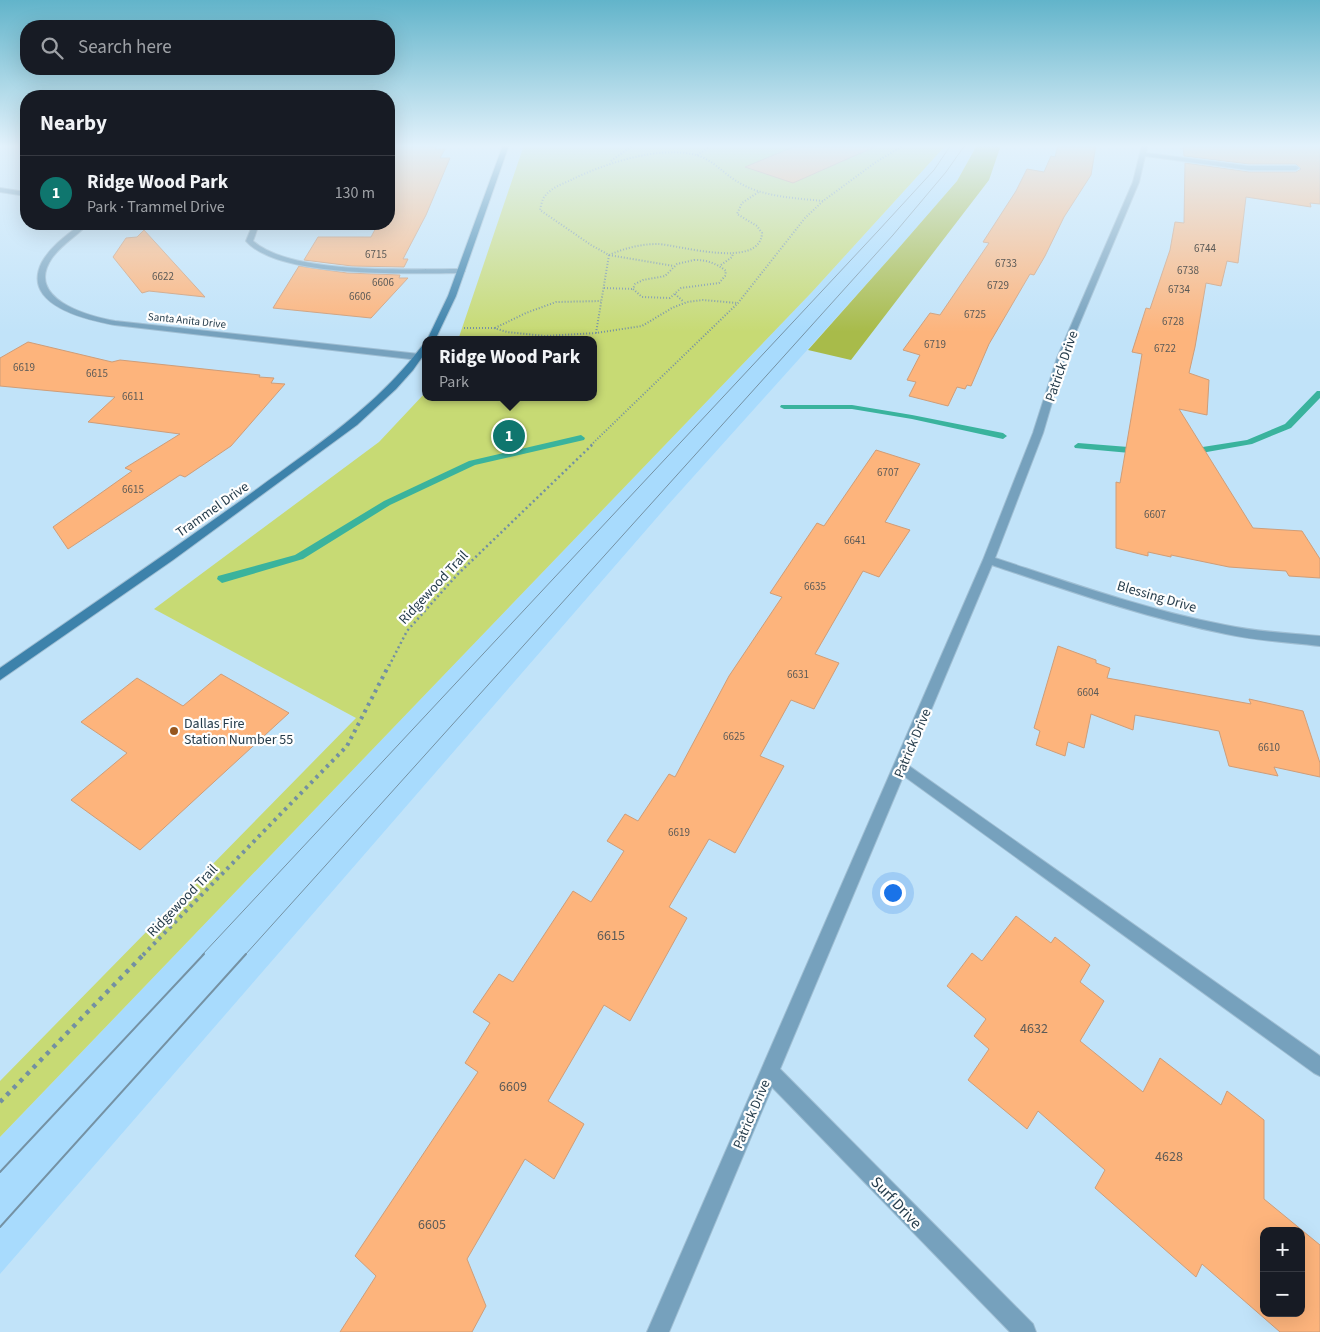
<!DOCTYPE html>
<meta charset="utf-8">
<style>
:root{--surface:#171b24;--page:#242831;--text:#f1f3f6;--muted:#9ea1a6;--line:#363941;--accent:#0f766e}
body{margin:0;font-family:"Source Sans 3",sans-serif;background:var(--page);color:var(--text)}
.controls{position:absolute;right:15px;bottom:15px;display:grid;overflow:hidden;border-radius:10px;box-shadow:0 5px 20px #0002}
.controls button{width:45px;height:45px;display:grid;place-items:center;padding:0;border:0;border-bottom:1px solid var(--line);background:var(--surface);color:var(--text);font:25px sans-serif}
.you{position:absolute;left:892px;top:892px;width:18px;height:18px;margin:-12px;border:4px solid #fff;border-radius:50%;background:#1a73e8;box-shadow:0 0 0 8px #1a73e833}
.badge{display:grid;place-items:center;width:32px;height:32px;border-radius:50%;background:var(--accent);color:#fff;font-size:16px;font-weight:700}
.pin{position:absolute;translate:-50% -50%;border:2px solid #fff;box-shadow:0 1px 5px #0006}
.popup{position:absolute;left:422px;top:336px;width:175px;height:65px;box-sizing:border-box;display:grid;place-content:center;border-radius:10px;background:var(--surface);filter:drop-shadow(0 1px 4px #0005);font-size:16px;white-space:nowrap;color:var(--muted)}
.popup b{font-size:19px;color:var(--text)}
.popup::after{content:'';position:absolute;left:50%;top:100%;margin-left:-10px;border:10px solid transparent;border-top-color:var(--surface)}
.list{margin:0;padding:0;list-style:none}
h2{display:flex;justify-content:space-between;align-items:center;height:65px;margin:0;padding:0 20px;font-size:21px}
h2 small{font-size:16px;font-weight:400;color:var(--muted)}
.list li{display:grid;grid-template-columns:32px 1fr auto;gap:15px;align-items:center;box-sizing:border-box;height:75px;padding:0 20px;border-top:1px solid var(--line)}
.list b{display:block;font-size:19px;white-space:nowrap}
.list p{margin:0;font-size:16px;white-space:nowrap;color:var(--muted)}
.list em{font-size:16px;font-style:normal;color:var(--muted)}
.icon{flex:none;width:28px;height:28px;fill:none;stroke:currentColor;stroke-width:2;stroke-linecap:round;stroke-linejoin:round}
.map{position:relative;flex:none;width:1320px;height:1332px;overflow:hidden}
.search{position:absolute;background:var(--surface);box-shadow:0 5px 20px #0002;left:20px;top:20px;width:375px;height:55px;display:flex;align-items:center;gap:12px;box-sizing:border-box;padding:0 18px;border-radius:20px;color:var(--muted);font-size:19px}
.panel{position:absolute;background:var(--surface);box-shadow:0 5px 20px #0002;left:20px;top:90px;width:375px;height:140px;border-radius:20px}
.map>svg:first-child{display:block}
</style>
<div class="map">
<svg width="1320" height="1332" viewBox="0 0 1320 1332">
<rect width="100%" height="100%" fill="#c1e3f9"/>
<path fill="#a8dbfd" d="M 946,145 L 977,145 L 957,181 L 897,250 L 667,506 L 0,1274 L 0,1137 L 812,292 Z"/>
<path fill="#c7da74" d="M 524,145 L 946,145 L 812,292 L 0,1137 L 0,1081 L 356,718 L 154,609 L 379,442 L 425,393 L 425,397 L 593,397 L 593,340 L 458,340 Z"/>
<path fill="#a8bb4a" d="M 977,145 L 1001,145 L 989,180 L 851,360 L 808,350 L 897,250 L 957,181 Z"/>
<g fill="none" stroke-linecap="round" stroke-linejoin="round">
<path fill="#3ab39d" fill-rule="evenodd" d="M 1317,391 L 1320,391 L 1320,398 L 1291,428 L 1252,444 L 1190,455 L 1186,452 L 1190,449 L 1247,440 L 1285,424 Z
M 781,405 L 852,405 L 912,415 L 1003,433 L 1007,436 L 1003,439 L 912,419 L 852,409 L 784,409 L 780,407 Z
M 581,435 L 585,438 L 584,440 L 475,465 L 390,505 L 303,559 L 222,583 L 217,579 L 218,576 L 295,555 L 384,501 L 469,461 Z
M 1078,443 L 1141,448 L 1145,451 L 1141,454 L 1075,448 L 1074,446 Z"/>
</g>
<path fill="#fdb47c" stroke="#cf9d78" fill-rule="evenodd" d="M 389,145 L 437,145 L 435,149 L 445,149 L 440,158 L 450,158 L 426,215 L 403,259 L 408,259 L 404,267 L 352,266 L 304,260 L 318,237 L 371,237 L 378,224 L 389,224 Z
M 798,145 L 879,145 L 793,183 L 745,167 Z
M 1058,145 L 1096,145 L 1091,175 L 1064,217 L 1045,256 L 1034,275 L 1030,274 L 989,344 L 971,386 L 967,385 L 965,389 L 957,387 L 948,406 L 909,396 L 916,382 L 907,380 L 920,355 L 903,350 L 930,313 L 940,315 L 989,243 L 983,242 L 1016,191 L 1027,169 L 1044,172 L 1051,156 L 1055,157 Z
M 1183,145 L 1320,145 L 1320,204 L 1310,203 L 1311,207 L 1246,197 L 1238,263 L 1227,261 L 1221,286 L 1206,283 L 1195,347 L 1189,373 L 1209,380 L 1207,415 L 1179,409 L 1253,528 L 1302,531 L 1320,559 L 1320,578 L 1289,576 L 1286,571 L 1229,567 L 1171,555 L 1171,557 L 1148,552 L 1148,556 L 1116,548 L 1116,482 L 1120,483 L 1142,354 L 1132,352 L 1146,308 L 1150,309 L 1170,250 L 1175,222 L 1184,223 L 1185,163 L 1249,172 L 1296,172 L 1301,169 L 1296,164 L 1249,164 L 1184,156 Z
M 144,230 L 205,297 L 149,291 L 142,293 L 113,257 L 126,238 L 137,237 Z
M 299,266 L 347,273 L 400,275 L 399,278 L 408,278 L 371,318 L 273,308 Z
M 28,342 L 112,362 L 120,360 L 260,375 L 259,377 L 274,378 L 271,383 L 285,384 L 231,446 L 185,477 L 180,475 L 68,549 L 53,527 L 132,471 L 125,468 L 180,434 L 88,422 L 115,397 L 0,386 L 0,358 Z
M 876,450 L 920,464 L 885,522 L 910,530 L 879,577 L 863,571 L 815,654 L 839,663 L 814,709 L 791,700 L 760,756 L 784,766 L 735,853 L 709,839 L 669,907 L 687,918 L 630,1021 L 604,1005 L 548,1101 L 584,1124 L 554,1179 L 525,1159 L 467,1259 L 486,1306 L 472,1332 L 340,1332 L 376,1276 L 355,1256 L 478,1072 L 465,1063 L 490,1023 L 473,1012 L 499,974 L 513,982 L 573,891 L 591,902 L 624,851 L 607,841 L 625,814 L 638,821 L 669,774 L 675,777 L 729,676 L 782,597 L 770,593 L 817,523 L 824,526 Z
M 1058,646 L 1096,660 L 1096,663 L 1110,668 L 1107,678 L 1251,704 L 1249,699 L 1303,711 L 1320,763 L 1320,777 L 1274,767 L 1278,776 L 1229,766 L 1219,731 L 1135,715 L 1133,730 L 1091,714 L 1084,748 L 1068,742 L 1065,756 L 1036,745 L 1040,731 L 1034,728 Z
M 221,674 L 289,713 L 140,850 L 71,800 L 127,753 L 81,722 L 137,678 L 183,706 Z
M 1016,916 L 1051,943 L 1055,937 L 1090,965 L 1080,982 L 1104,1001 L 1080,1041 L 1143,1092 L 1160,1058 L 1221,1105 L 1227,1091 L 1264,1120 L 1264,1199 L 1320,1245 L 1320,1332 L 1280,1332 L 1202,1264 L 1196,1277 L 1095,1188 L 1105,1170 L 1038,1111 L 1027,1129 L 968,1080 L 989,1049 L 974,1036 L 986,1019 L 947,986 L 972,953 L 982,961 ZM 1264,1231 L 1301,1231 L 1301,1313 L 1264,1313 Z"/>
<g fill="none" stroke-linecap="round" stroke-linejoin="round">
<g stroke="#9fbed3" stroke-width="2">
<path id="lane" d="M 253,224 L 259,224 L 253,241 C 291,275 410,269 461,269 L 465,271 L 461,273 C 412,273 279,279 246,241 Z
M 902,761 L 1320,1056 L 1320,1076 L 1314,1073 L 897,771 L 895,767 L 897,763 Z"/>
</g>
<g stroke="#9fbed3" stroke-width="2">
<path id="street" d="M 1142,145 L 1148,145 L 1146,153 L 1249,166 L 1296,166 L 1299,168 L 1296,170 L 1249,170 L 1145,156 L 1139,182 L 1065,358 L 1043,433 L 995,558 C 1071,583 1147,610 1225,625 C 1257,632 1289,633 1320,636 L 1320,646 C 1289,642 1257,641 1226,634 C 1146,618 1069,591 992,565 L 780,1069 L 1033,1324 L 1036,1332 L 1010,1332 L 772,1087 L 669,1332 L 647,1332 L 983,560 L 1033,433 L 1057,358 L 1133,182 Z
M 0,188 L 26,192 L 26,196 L 0,192 Z
M 81,224 L 88,224 C 77,236 62,244 52,258 C 24,299 88,316 115,321 L 419,354 L 423,357 L 419,360 L 115,325 C 87,320 20,305 42,262 C 51,246 67,235 81,224 Z"/>
</g>
<g stroke="#9fbed3" stroke-width="2">
<path id="secondary" d="M 503,145 L 509,145 L 456,296 L 435,340 L 427,340 L 448,296 Z
M 422,346 L 425,346 L 425,353 L 413,370 L 396,389 L 357,425 L 173,560 L 0,680 L 0,668 C 86,609 172,550 257,489 C 317,445 377,406 422,346 Z"/>
</g>
<path stroke="#7390a2" stroke-width="2" stroke-dasharray="1 2" stroke-linecap="butt" d="M 697,155 L 708,148 L 708,145
M 611,161 L 633,145
M 609,255 C 625,248 641,244 658,244 C 679,245 760,270 762,233 L 757,226 L 737,214 L 742,203 L 760,191
M 609,255 L 674,266
M 694,260 C 707,260 716,263 726,271 L 725,276 L 719,283 L 681,288 L 670,298 L 642,297 L 633,289 L 635,284 L 643,280 L 665,276 L 677,264 Z
M 721,265 L 732,257 L 733,253
M 604,288 L 633,289
M 675,294 L 684,302
M 464,328 L 494,328 L 507,332 L 545,336 L 596,333 L 642,326 L 672,308 L 687,302 L 703,300 L 737,303
M 495,328 L 526,313 L 556,302 L 601,301
M 596,333 L 609,255 L 591,245 L 540,210 C 541,206 542,199 545,196 C 551,188 562,184 571,180 C 603,164 660,145 696,155 C 712,159 724,174 738,182 C 762,197 795,198 823,201
M 591,445 L 738,303 L 805,218 L 823,201 L 876,162 L 904,145"/>
<path stroke="#7390a2" stroke-width="2.5" stroke-dasharray="2 3" stroke-linecap="butt" d="M 389,666 L 407,631 L 457,575 L 593,444"/>
<path stroke="#7390a2" stroke-width="4" stroke-dasharray="3 4.5" stroke-linecap="butt" d="M 143,955 L 347,746 L 389,665"/>
<path stroke="#7390a2" stroke-width="4.5" stroke-dasharray="4 5.5" stroke-linecap="butt" d="M 0,1102 L 144,954"/>
<use href="#lane" fill="#76a1bd" fill-rule="evenodd"/>
<use href="#street" fill="#76a1bd" fill-rule="evenodd"/>
<use href="#secondary" fill="#3d82ab" fill-rule="evenodd"/>
<path stroke="#7592a4" stroke-width="1" d="M 202,955 L 878,231 L 934,170 L 951,145
M 245,955 L 893,235 L 946,172 L 965,145"/>
<path stroke="#7592a4" stroke-width="2" d="M 0,1172 L 204,954
M 0,1227 L 246,954"/>
</g>
<linearGradient id="sky" x2="0" y2="1"><stop stop-color="#62b4ca"/><stop offset="0.44" stop-color="#e3f2fc"/><stop offset="1" stop-color="#e3f2fc" stop-opacity="0"/></linearGradient>
<rect width="1320" height="332" fill="url(#sky)"/>
<circle fill="#96571f" stroke="#fefefe" stroke-width="2" cx="174" cy="731" r="5"/>
<g text-anchor="middle" stroke-width="4.5" stroke-linejoin="round" paint-order="stroke">
<g font-size="11" fill="#5b5a57">
<text x="1205" y="252">6744</text>
<text x="376" y="258">6715</text>
<text x="1006" y="267">6733</text>
<text x="1188" y="274">6738</text>
<text x="163" y="280">6622</text>
<text x="383" y="286">6606</text>
<text x="998" y="289">6729</text>
<text x="1179" y="293">6734</text>
<text x="360" y="300">6606</text>
<text x="975" y="318">6725</text>
<text x="1173" y="325">6728</text>
<text x="935" y="348">6719</text>
<text x="1165" y="352">6722</text>
<text x="24" y="371">6619</text>
<text x="97" y="377">6615</text>
<text x="133" y="400">6611</text>
<text x="888" y="476">6707</text>
<text x="133" y="493">6615</text>
<text x="1155" y="518">6607</text>
<text x="855" y="544">6641</text>
<text x="815" y="590">6635</text>
<text x="798" y="678">6631</text>
<text x="1088" y="696">6604</text>
<text x="734" y="740">6625</text>
<text x="1269" y="751">6610</text>
<text x="679" y="836">6619</text>
</g>
<g font-size="11" fill="#253c4b" stroke="#fefefe">
<text transform="translate(187 320) rotate(6)" y="4">Santa Anita Drive</text>
</g>
<g font-size="14" fill="#253c4b" stroke="#fefefe">
<text transform="translate(1061 366) rotate(-71)" y="5">Patrick Drive</text>
<text transform="translate(212 509) rotate(-35)" y="5">Trammel Drive</text>
<text transform="translate(433 587) rotate(-47)" y="5">Ridgewood Trail</text>
<text transform="translate(1157 596) rotate(16)" y="5">Blessing Drive</text>
<text transform="translate(912 743) rotate(-67)" y="5">Patrick Drive</text>
<text transform="translate(182 900) rotate(-46)" y="5">Ridgewood Trail</text>
<text transform="translate(751 1114) rotate(-67)" y="5">Patrick Drive</text>
</g>
<g font-size="14" fill="#253c4b" stroke="#fefefe" text-anchor="start">
<text x="184" y="728">Dallas Fire<tspan x="184" dy="16">Station Number 55</tspan></text>
</g>
<g font-size="14" fill="#5b5a57">
<text x="611" y="940">6615</text>
<text x="1034" y="1033">4632</text>
<text x="513" y="1091">6609</text>
<text x="1169" y="1161">4628</text>
<text x="432" y="1229">6605</text>
</g>
<g font-size="16" fill="#253c4b" stroke="#fefefe">
<text transform="translate(897 1202) rotate(46)" y="6">Surf Drive</text>
</g>
</g>
</svg>
<div class="controls">
<button>+</button>
<button>−</button>
</div>
<div class="you"></div>
<div class="pin badge" style="left:509px;top:436px">1</div>
<div class="popup"><b>Ridge Wood Park</b>Park</div>
<div class="search"><svg class="icon" aria-label="search" viewBox="0 0 24 24"><circle cx="10" cy="10" r="6"/><path d="M15 15l6 6"/></svg>Search here</div>
<section class="panel">
<h2>Nearby<small></small></h2>
<ul class="list">
<li><span class="badge">1</span><div><b>Ridge Wood Park</b><p>Park · Trammel Drive</p></div><em>130 m</em></li>
</ul>
</section>
</div>
